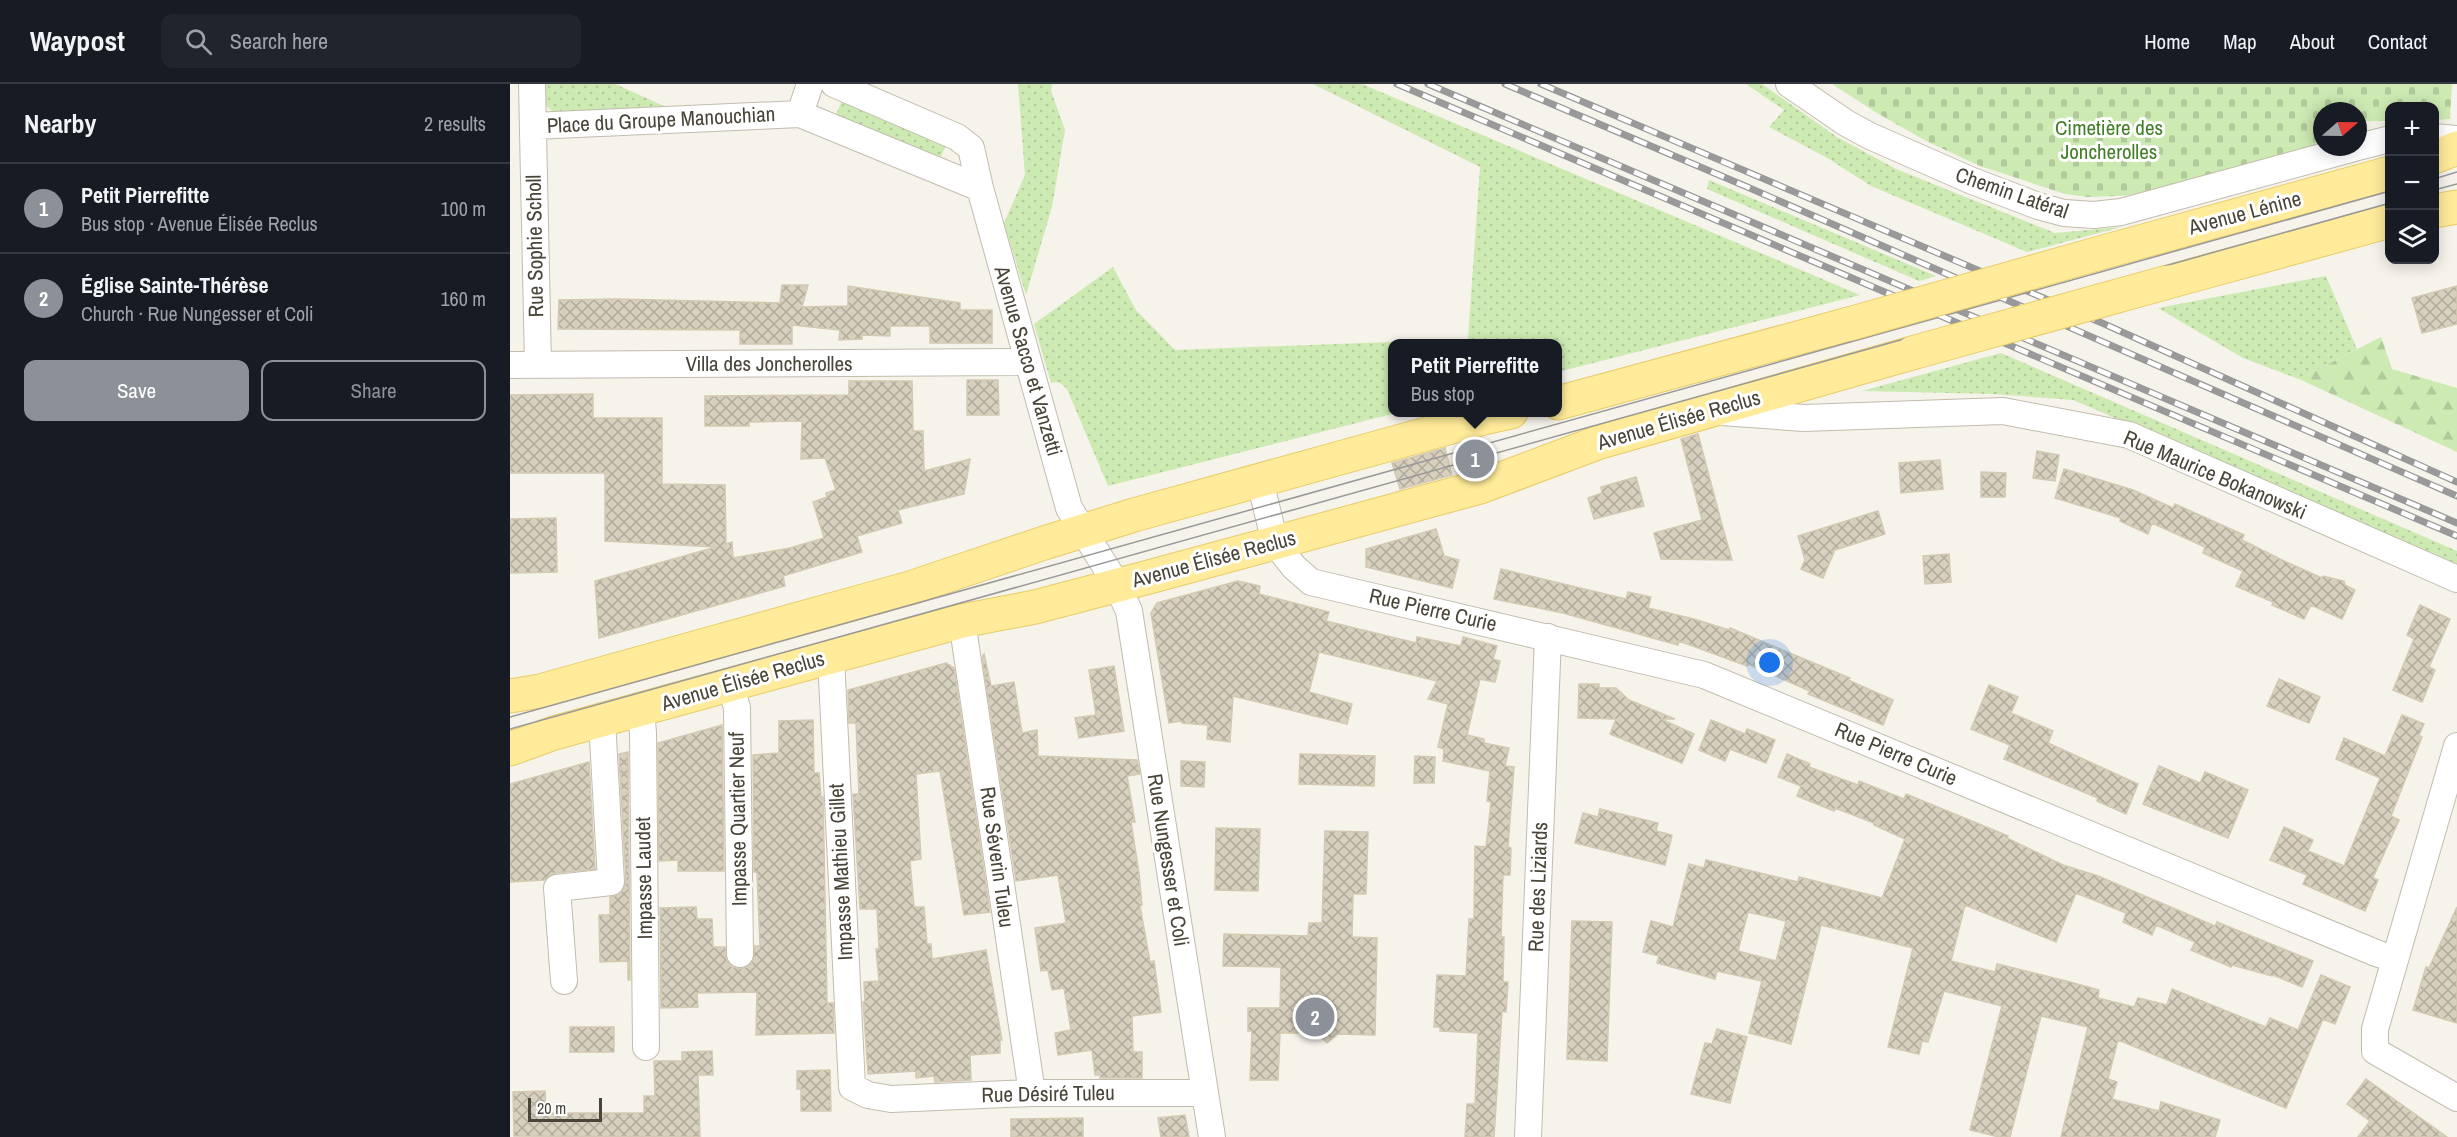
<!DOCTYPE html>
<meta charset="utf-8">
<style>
:root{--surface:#171b24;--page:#20242c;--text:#f1f3f6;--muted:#9ea1a6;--line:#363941;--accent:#8c9099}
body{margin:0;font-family:"Archivo Narrow",sans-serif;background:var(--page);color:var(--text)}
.controls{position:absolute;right:18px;top:18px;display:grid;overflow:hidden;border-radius:12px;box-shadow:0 3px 15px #0003}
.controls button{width:54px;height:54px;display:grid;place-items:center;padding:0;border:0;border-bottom:2px solid var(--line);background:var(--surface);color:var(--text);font:30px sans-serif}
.compass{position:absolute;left:1803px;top:18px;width:54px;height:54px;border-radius:50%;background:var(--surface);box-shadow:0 3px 15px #0003;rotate:70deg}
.scale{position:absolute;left:18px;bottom:15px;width:74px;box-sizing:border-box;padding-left:6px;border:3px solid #4a4538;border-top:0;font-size:16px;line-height:21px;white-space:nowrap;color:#4a4538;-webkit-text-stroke:4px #fff;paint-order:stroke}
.you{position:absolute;left:1260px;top:579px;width:21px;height:21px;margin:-15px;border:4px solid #fff;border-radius:50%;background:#1a73e8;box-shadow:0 0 0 9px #1a73e833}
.badge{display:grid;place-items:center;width:39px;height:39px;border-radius:50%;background:var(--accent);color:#fff;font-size:20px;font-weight:700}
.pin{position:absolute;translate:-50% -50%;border:3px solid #fff;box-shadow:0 2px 6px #0006}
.popup{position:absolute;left:878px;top:255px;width:174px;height:78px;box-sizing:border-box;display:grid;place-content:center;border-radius:12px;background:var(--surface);filter:drop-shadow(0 2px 4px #0005);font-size:20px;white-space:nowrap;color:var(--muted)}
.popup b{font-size:22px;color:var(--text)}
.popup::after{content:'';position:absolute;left:50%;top:100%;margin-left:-12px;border:12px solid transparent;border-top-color:var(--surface)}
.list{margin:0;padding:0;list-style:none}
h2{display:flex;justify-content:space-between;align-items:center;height:78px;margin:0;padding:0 24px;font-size:26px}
h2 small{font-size:20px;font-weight:400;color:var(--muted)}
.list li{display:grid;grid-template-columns:39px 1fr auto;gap:18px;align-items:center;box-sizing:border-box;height:90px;padding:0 24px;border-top:2px solid var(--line)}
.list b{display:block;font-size:22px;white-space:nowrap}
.list p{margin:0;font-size:20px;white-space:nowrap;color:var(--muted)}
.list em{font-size:20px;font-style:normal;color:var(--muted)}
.actions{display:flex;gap:12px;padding:18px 24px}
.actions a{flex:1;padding:14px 0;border:2px solid var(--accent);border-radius:12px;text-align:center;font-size:21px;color:var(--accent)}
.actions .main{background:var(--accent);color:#fff}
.icon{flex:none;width:33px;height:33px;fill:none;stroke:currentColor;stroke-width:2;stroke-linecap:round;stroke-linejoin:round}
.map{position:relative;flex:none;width:1947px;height:1053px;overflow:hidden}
header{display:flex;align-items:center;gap:36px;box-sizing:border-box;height:84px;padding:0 30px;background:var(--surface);border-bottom:2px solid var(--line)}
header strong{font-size:28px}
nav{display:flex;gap:33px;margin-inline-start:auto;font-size:21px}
.search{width:420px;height:54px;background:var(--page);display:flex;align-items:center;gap:15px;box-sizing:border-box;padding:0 21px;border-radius:12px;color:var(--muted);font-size:22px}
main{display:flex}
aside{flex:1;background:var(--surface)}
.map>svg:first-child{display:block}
</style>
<header>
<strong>Waypost</strong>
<div class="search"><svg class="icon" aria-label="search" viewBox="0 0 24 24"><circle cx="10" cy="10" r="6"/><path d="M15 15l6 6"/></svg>Search here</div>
<nav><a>Home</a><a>Map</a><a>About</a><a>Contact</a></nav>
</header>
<main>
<aside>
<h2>Nearby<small>2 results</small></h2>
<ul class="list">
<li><span class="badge">1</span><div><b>Petit Pierrefitte</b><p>Bus stop · Avenue Élisée Reclus</p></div><em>100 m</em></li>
<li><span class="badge">2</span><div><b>Église Sainte-Thérèse</b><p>Church · Rue Nungesser et Coli</p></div><em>160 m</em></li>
</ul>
<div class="actions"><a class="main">Save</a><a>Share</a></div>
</aside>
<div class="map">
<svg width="1947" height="1053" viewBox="0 0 1947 1053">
<defs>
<pattern id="grass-dots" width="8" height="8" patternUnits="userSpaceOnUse" patternTransform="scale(1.5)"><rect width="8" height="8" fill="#cdeab3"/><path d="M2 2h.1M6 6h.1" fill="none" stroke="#b2ca9b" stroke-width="1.8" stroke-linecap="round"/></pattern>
<pattern id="forest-firs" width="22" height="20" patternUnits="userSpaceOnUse" patternTransform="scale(1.5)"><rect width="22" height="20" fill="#cdeab3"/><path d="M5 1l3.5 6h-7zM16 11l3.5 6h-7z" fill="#b2ca9b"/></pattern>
<pattern id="cemetery-stones" width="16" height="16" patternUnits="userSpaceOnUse" patternTransform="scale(1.5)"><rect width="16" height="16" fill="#cdeab3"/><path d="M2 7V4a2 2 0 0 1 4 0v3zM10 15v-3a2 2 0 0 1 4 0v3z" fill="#b2ca9b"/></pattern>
<pattern id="building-cross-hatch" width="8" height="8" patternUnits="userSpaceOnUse" patternTransform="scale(1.5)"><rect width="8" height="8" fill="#d8d0bf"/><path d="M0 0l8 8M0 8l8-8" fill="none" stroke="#b1ab9c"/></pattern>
</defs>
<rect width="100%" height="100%" fill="#f6f3eb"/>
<path fill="url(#grass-dots)" d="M 30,0 L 105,0 L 154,22 L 154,29 L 44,29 L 33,19 Z
M 508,0 L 542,0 L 541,7 L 555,46 L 542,123 L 516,211 L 494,139 L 515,91 Z
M 803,0 L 852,0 L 1350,211 L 1048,288 L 1048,260 L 882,260 L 882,328 L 886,329 L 598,402 L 557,305 L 549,298 L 541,299 L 524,240 L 603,183 L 626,226 L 665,266 L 958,255 L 970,83 Z
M 1236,0 L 1252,0 L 1327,53 L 1386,85 L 1545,149 L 1612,143 L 1517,168 L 1361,102 L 1319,75 L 1259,43 L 1274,26 Z
M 333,14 L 437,58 L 429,78 L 325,33 Z
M 1199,96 L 1426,192 L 1409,197 L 1197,105 Z
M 1816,192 L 1847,265 L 1789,295 L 1733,274 L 1648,224 Z
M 1491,269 L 1947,467 L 1947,480 L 1563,316 L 1483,310 L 1352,307 Z"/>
<path fill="url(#forest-firs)" d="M 1871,253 L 1882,285 L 1947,304 L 1947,368 L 1789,295 Z"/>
<path fill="url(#cemetery-stones)" d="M 1322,0 L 1942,0 L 1940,35 L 1925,36 L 1924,22 L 1880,22 L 1879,37 L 1848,37 L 1848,27 L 1812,27 L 1812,61 L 1632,111 L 1578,113 L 1555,110 L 1470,82 L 1418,58 L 1367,29 Z"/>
<path fill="url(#building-cross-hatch)" stroke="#d3c9b2" stroke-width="1.5" fill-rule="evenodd" d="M 272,201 L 298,201 L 292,223 L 338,222 L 338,202 L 450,219 L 450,226 L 482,226 L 482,259 L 420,259 L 420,242 L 380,242 L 380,252 L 352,251 L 352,255 L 329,256 L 330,246 L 282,241 L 282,260 L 230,260 L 230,246 L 48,245 L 49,216 L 106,215 L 270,219 Z
M 1947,202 L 1947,240 L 1912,249 L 1902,214 Z
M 457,296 L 488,296 L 489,331 L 457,331 Z
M 339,297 L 402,297 L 403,347 L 413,347 L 414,387 L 460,375 L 454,410 L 388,426 L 392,439 L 347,452 L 352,468 L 273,492 L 275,502 L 89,554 L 85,497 L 206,463 L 95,457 L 95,389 L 0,389 L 0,311 L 83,310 L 83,334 L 152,334 L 152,400 L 215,401 L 216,460 L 222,458 L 223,474 L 280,464 L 314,454 L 303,418 L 317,413 L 316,409 L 326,406 L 315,374 L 291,375 L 292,337 L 239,338 L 239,342 L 195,342 L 195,312 L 339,311 Z
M 1188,350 L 1211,437 L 1222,476 L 1151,475 L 1144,449 L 1192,436 L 1171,355 Z
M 935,364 L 942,391 L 890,405 L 882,379 Z
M 1527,367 L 1549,371 L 1545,397 L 1523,394 Z
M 1430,376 L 1433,405 L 1391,409 L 1389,379 Z
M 1554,385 L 1623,406 L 1663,424 L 1665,420 L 1734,451 L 1732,456 L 1772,476 L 1812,494 L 1813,492 L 1834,497 L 1835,501 L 1845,506 L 1832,535 L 1801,521 L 1794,535 L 1762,521 L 1763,518 L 1726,502 L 1733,487 L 1693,469 L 1695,463 L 1642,439 L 1638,450 L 1610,437 L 1611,434 L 1545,414 Z
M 1471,388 L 1496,389 L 1495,413 L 1471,413 Z
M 1126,393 L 1134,422 L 1084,435 L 1078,414 L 1092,409 L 1091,403 Z
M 1368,427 L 1375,450 L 1322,467 L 1324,468 L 1313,494 L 1291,485 L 1295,476 L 1288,452 Z
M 46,434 L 47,488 L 0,489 L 0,435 Z
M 926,445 L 934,472 L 949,476 L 942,504 L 856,483 L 856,465 Z
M 1439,470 L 1441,498 L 1415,500 L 1413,472 Z
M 991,485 L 1116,515 L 1118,508 L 1141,513 L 1138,524 L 1184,535 L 1219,546 L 1220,544 L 1340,594 L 1338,596 L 1383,616 L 1373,641 L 1298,610 L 1300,607 L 1238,580 L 1237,582 L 1169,557 L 1168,561 L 1053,529 L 984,515 Z
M 728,497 L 750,502 L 749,510 L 819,528 L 816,537 L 906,559 L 907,553 L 951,562 L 953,553 L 987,562 L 983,575 L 990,577 L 985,598 L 970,595 L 957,651 L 974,655 L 974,659 L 999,664 L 995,682 L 1004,683 L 998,763 L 1001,764 L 1000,791 L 993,791 L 991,853 L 994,853 L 993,898 L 998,898 L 996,928 L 992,927 L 984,1053 L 955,1053 L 957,1020 L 965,1020 L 968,949 L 930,947 L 930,943 L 924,943 L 927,891 L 956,892 L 959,835 L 964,835 L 965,762 L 976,763 L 981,718 L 977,717 L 980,687 L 933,677 L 934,665 L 928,663 L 938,620 L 918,615 L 927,597 L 809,568 L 799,608 L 842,620 L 837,640 L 723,612 L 720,658 L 697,655 L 698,641 L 672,639 L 672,637 L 659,639 L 641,529 L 647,519 Z
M 1910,521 L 1940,535 L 1919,583 L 1925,586 L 1912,618 L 1883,606 L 1904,555 L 1897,551 Z
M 474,570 L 481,602 L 504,598 L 512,649 L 527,646 L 528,672 L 627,676 L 630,690 L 617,692 L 625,738 L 621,738 L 629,789 L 632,821 L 630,822 L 640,878 L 644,877 L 651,928 L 622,932 L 623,968 L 632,968 L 632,994 L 590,994 L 590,991 L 585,991 L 582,966 L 548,971 L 545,949 L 561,946 L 554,904 L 542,906 L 538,886 L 531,887 L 525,844 L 556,839 L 548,791 L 506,797 L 472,573 Z
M 436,579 L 444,584 L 480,828 L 454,831 L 430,687 L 406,690 L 411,775 L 400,777 L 404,823 L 414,823 L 417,860 L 421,860 L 422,875 L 476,866 L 492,956 L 490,956 L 490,969 L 460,971 L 461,996 L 425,998 L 424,992 L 406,994 L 406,987 L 358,990 L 353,918 L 355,918 L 354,898 L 369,897 L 366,865 L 369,865 L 367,825 L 350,825 L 343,710 L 349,710 L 346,639 L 339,639 L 338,606 Z
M 604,582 L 614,647 L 569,654 L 565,634 L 586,631 L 579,586 Z
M 1769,595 L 1810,613 L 1799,639 L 1757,622 Z
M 1069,600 L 1089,600 L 1089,604 L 1106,604 L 1119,616 L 1165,635 L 1151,635 L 1184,650 L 1172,679 L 1100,650 L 1106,635 L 1068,634 Z
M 1479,601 L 1508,613 L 1501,629 L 1543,647 L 1538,659 L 1628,700 L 1616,730 L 1587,717 L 1588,714 L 1494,675 L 1500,661 L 1461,645 Z
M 1892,631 L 1914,640 L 1909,651 L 1912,653 L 1881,732 L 1889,736 L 1863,794 L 1868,796 L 1855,827 L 1793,800 L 1797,791 L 1760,776 L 1774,743 L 1803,756 L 1798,767 L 1834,782 L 1870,694 L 1826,675 L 1834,654 L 1875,672 Z
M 303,636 L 304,689 L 309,689 L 311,713 L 313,713 L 317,919 L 323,919 L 324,949 L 246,951 L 247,908 L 187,909 L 188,923 L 151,924 L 150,824 L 186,823 L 187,835 L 202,835 L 203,863 L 215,863 L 217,877 L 222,883 L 230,885 L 237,883 L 243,877 L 245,862 L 250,862 L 247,788 L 244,788 L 243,671 L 269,669 L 269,637 Z
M 1201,636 L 1235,650 L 1237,645 L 1265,656 L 1256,679 L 1220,665 L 1215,677 L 1189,666 Z
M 212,641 L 214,787 L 168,787 L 168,776 L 149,777 L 148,659 Z
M 118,668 L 120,896 L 118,896 L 118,877 L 90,878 L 89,831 L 100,831 L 100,813 L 110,810 L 116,798 L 109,670 Z
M 790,670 L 865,672 L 864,702 L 789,700 Z
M 1277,670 L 1300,680 L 1299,683 L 1348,701 L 1349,697 L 1394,715 L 1396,710 L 1498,752 L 1497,754 L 1553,781 L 1588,792 L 1705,842 L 1707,838 L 1803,877 L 1792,903 L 1763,891 L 1762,892 L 1722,881 L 1721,883 L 1681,866 L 1685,858 L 1646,841 L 1642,851 L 1613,838 L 1616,829 L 1566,809 L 1546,858 L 1455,821 L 1441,877 L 1485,888 L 1487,880 L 1560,898 L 1589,906 L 1588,914 L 1624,923 L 1628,914 L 1657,921 L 1662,905 L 1756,943 L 1760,934 L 1788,946 L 1811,891 L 1840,903 L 1825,940 L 1813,935 L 1776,1024 L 1608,956 L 1598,995 L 1607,998 L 1602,1015 L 1649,1027 L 1651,1018 L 1710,1036 L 1705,1053 L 1551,1053 L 1578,943 L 1531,932 L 1500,1053 L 1489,1053 L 1460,1046 L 1492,922 L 1434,907 L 1418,958 L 1412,957 L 1409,970 L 1378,963 L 1403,864 L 1311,841 L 1281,960 L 1239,949 L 1252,897 L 1207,887 L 1205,895 L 1147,879 L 1149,872 L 1133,868 L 1141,837 L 1163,843 L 1179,780 L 1194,784 L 1196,776 L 1288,798 L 1289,793 L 1372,814 L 1395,755 L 1364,741 L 1364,739 L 1325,724 L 1324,727 L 1287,712 L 1291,702 L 1268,693 ZM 1238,828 L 1276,837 L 1266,877 L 1228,867 Z
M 905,672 L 925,673 L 924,699 L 904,699 Z
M 671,677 L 695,678 L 694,703 L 671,702 Z
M 79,678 L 85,785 L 45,789 L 34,796 L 0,798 L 0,700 Z
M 1649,682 L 1690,699 L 1695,688 L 1738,706 L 1718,754 L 1633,720 Z
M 1090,725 L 1148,739 L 1146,747 L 1162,751 L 1155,781 L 1065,759 L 1073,729 L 1088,733 Z
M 706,744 L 750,745 L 748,807 L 705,806 Z
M 815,747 L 858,748 L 856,810 L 843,810 L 842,853 L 867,854 L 865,951 L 828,950 L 817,959 L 807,949 L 770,949 L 768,996 L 740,996 L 742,947 L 738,947 L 738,924 L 770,924 L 771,883 L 713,882 L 714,850 L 798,852 L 799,839 L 812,839 Z
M 1947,823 L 1947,939 L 1903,926 L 1916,883 L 1919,884 Z
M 1062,837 L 1102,838 L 1097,977 L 1057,975 Z
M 60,943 L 104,943 L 104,968 L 60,968 Z
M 1207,945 L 1237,953 L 1220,1019 L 1181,1010 L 1195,959 L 1202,960 Z
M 202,967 L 203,991 L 188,991 L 190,1053 L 4,1052 L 3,1008 L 35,1007 L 36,1029 L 134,1029 L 134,1012 L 145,1012 L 144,977 L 172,977 L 172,968 Z
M 320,986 L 321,1027 L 291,1027 L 291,1005 L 287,1005 L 287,987 Z
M 1856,995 L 1937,1053 L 1848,1053 L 1860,1037 L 1837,1020 Z
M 675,1031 L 679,1053 L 651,1053 L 648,1034 Z
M 573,1034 L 573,1053 L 501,1053 L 501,1035 Z"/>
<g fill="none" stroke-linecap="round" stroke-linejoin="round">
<g stroke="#c2bcad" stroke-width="28">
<path id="minor" d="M 22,0 L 28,281
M 324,0 L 447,53 L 461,64 L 470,104 L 559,424 L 607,501 L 619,527 L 702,1053
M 1279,0 L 1336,39 L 1360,52 L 1460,96 L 1528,122 L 1554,129 L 1584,131 L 1611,128 L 1848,63
M 290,30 L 300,0
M 23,42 L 290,30 L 470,104
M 1924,53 L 1947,55
M 1848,63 L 1880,55
M 0,281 L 518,278
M 1212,328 L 1294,334 L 1493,327 L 1619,351 L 1947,495
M 750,397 L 765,459 L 784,483 L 801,498 L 1194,591 L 1866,869 L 1884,875
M 452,537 L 522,1009
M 321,573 L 342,1003 L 358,1011 L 381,1015 L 522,1009 L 695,1009
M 221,602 L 227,624 L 230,870
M 131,625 L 133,649 L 136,963
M 1947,662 L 1865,945 L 1865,967 L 1947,1014
M 54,897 L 47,804 L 101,798 L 92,636
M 1018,1053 L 1038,553"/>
</g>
<g stroke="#e7cb67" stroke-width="35">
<path id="major" d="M 1924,73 L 1947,64
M 1924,127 L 1947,123
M 1590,169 L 1880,89
M 1658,198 L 1880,137
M 1048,319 L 1339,240
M 0,612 L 30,607 L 400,504 L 534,459 L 624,431 L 974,334 L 1001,328
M 0,665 L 44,649 L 452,537 L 525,523 L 639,493 L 970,403 L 1087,359 L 1402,269"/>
</g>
<use href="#minor" stroke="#fff" stroke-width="26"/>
<use href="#major" stroke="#ffeb9a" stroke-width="33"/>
<path stroke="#999" stroke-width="1.5" d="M 1924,95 L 1947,88
M 1924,106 L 1947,100
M 0,633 L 1880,107
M 0,645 L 1880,119"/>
<g stroke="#999" stroke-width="7">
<path id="rail" d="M 887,0 L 1947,452
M 918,0 L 1947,439
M 995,0 L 1235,102 L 1947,412
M 1031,0 L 1592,239 L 1947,398"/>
</g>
<use href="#rail" stroke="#fff" stroke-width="4.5" stroke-dasharray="14" stroke-linecap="butt"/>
<g stroke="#e7cb67" stroke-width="35" stroke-linecap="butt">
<path id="major-bridge" d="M 1339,240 L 1590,169
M 1402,269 L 1658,198"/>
</g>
<use href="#major-bridge" stroke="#ffeb9a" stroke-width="33"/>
</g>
<g text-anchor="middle" stroke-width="6" stroke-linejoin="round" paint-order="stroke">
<g font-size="21" fill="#4a4538" stroke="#fff">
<text transform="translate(151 36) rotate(-3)" y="7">Place du Groupe Manouchian</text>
<text transform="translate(1502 109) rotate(19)" y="7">Chemin Latéral</text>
<text transform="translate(1735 129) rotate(-15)" y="7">Avenue Lénine</text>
<text transform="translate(25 162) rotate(-91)" y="7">Rue Sophie Scholl</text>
<text transform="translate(518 277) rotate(74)" y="7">Avenue Sacco et Vanzetti</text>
<text x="259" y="287">Villa des Joncherolles</text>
<text transform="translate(1169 336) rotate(-16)" y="7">Avenue Élisée Reclus</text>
<text transform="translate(1705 391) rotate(23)" y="7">Rue Maurice Bokanowski</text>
<text transform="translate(704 475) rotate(-15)" y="7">Avenue Élisée Reclus</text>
<text transform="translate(923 526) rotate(13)" y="7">Rue Pierre Curie</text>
<text transform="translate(233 597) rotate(-16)" y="7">Avenue Élisée Reclus</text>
<text transform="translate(1386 670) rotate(23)" y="7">Rue Pierre Curie</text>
<text transform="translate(228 735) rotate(-91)" y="7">Impasse Quartier Neuf</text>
<text transform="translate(487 773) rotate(82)" y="7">Rue Séverin Tuleu</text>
<text transform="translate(658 776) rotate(81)" y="7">Rue Nungesser et Coli</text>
<text transform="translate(331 788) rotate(-93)" y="7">Impasse Mathieu Gillet</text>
<text transform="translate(134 794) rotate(-91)" y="7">Impasse Laudet</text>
<text transform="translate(1028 803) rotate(-88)" y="7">Rue des Liziards</text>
<text transform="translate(538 1010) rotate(-1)" y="7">Rue Désiré Tuleu</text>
</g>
<g font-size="21" fill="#427f28" stroke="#fff">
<text x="1599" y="51">Cimetière des<tspan x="1599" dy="24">Joncherolles</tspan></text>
</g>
</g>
</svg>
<div class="controls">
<button>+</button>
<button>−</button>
<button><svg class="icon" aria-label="layers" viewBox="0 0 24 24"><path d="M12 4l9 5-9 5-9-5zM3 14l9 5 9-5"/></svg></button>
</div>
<svg class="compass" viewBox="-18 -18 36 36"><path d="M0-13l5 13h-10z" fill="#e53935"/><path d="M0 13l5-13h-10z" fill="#9ea1a6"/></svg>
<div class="scale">20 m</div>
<div class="you"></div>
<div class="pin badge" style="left:965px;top:375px">1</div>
<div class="popup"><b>Petit Pierrefitte</b>Bus stop</div>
<div class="pin badge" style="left:805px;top:933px">2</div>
</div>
</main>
